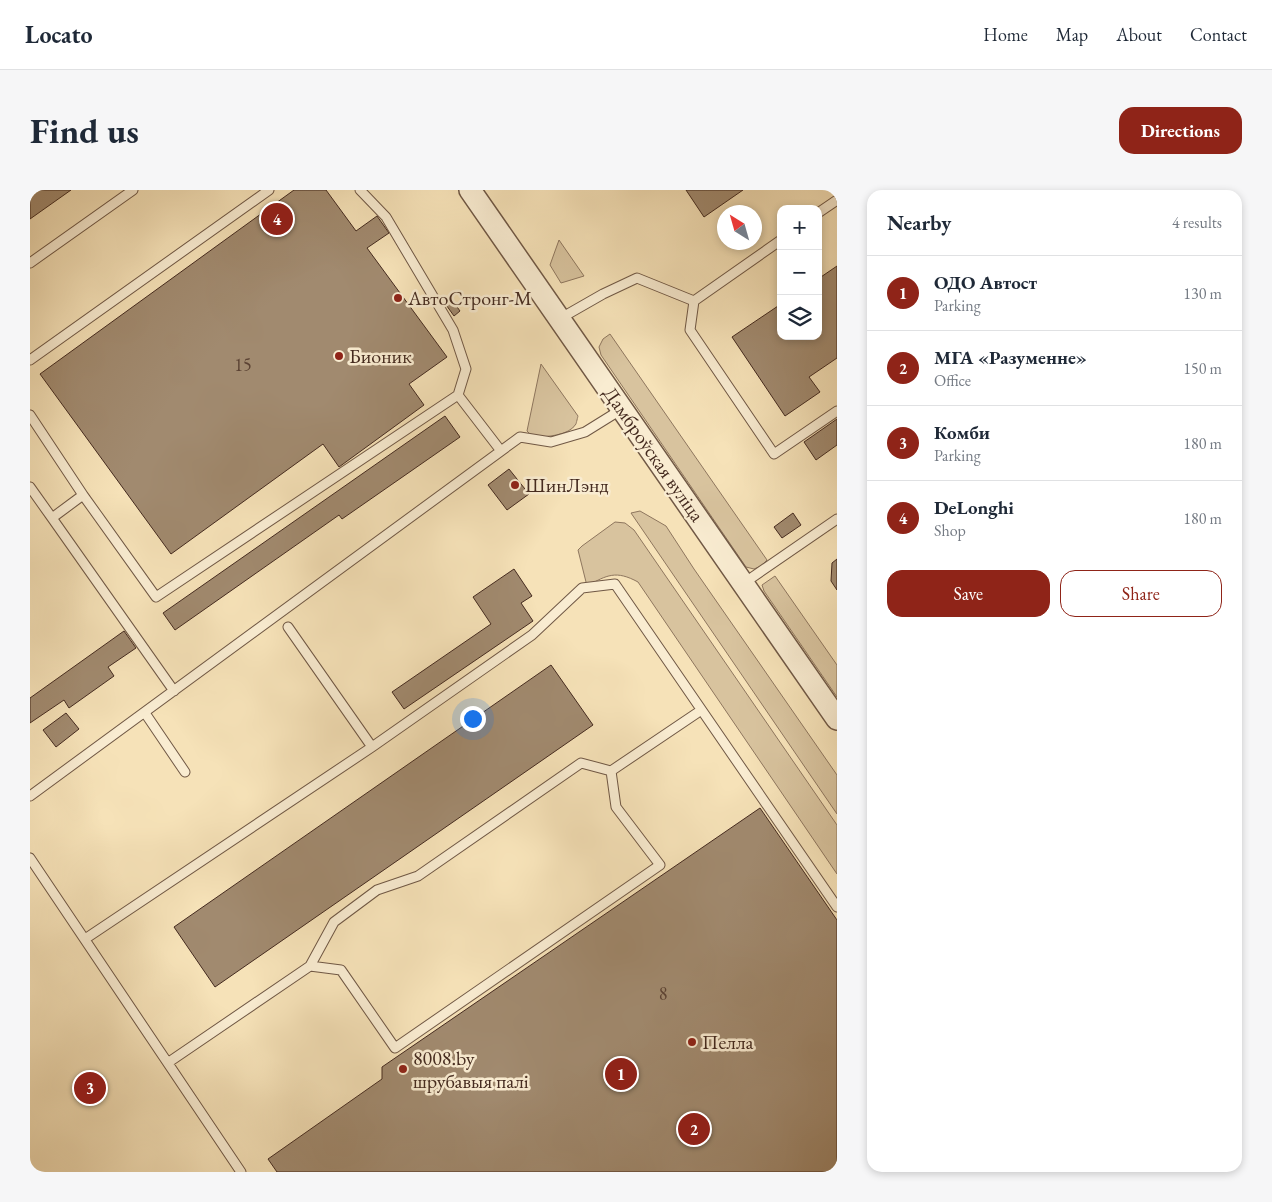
<!DOCTYPE html>
<meta charset="utf-8">
<style>
:root{--surface:#fff;--page:#f6f6f7;--text:#1f2937;--muted:#747a83;--line:#e0e1e3;--accent:#8f2418}
body{margin:0;font-family:"EB Garamond",serif;background:var(--page);color:var(--text)}
.controls{position:absolute;right:15px;top:15px;display:grid;overflow:hidden;border-radius:10px;box-shadow:0 2px 8px #0003}
.controls button{width:45px;height:45px;display:grid;place-items:center;padding:0;border:0;border-bottom:1px solid var(--line);background:var(--surface);color:var(--text);font:25px sans-serif}
.compass{position:absolute;left:687px;top:15px;width:45px;height:45px;border-radius:50%;background:var(--surface);box-shadow:0 2px 8px #0003;rotate:323deg}
.you{position:absolute;left:442px;top:528px;width:18px;height:18px;margin:-12px;border:4px solid #fff;border-radius:50%;background:#1a73e8;box-shadow:0 0 0 8px #1a73e833}
.badge{display:grid;place-items:center;width:32px;height:32px;border-radius:50%;background:var(--accent);color:#fff;font-size:16px;font-weight:700}
.pin{position:absolute;translate:-50% -50%;border:2px solid #fff;box-shadow:0 1px 5px #0006}
.list{margin:0;padding:0;list-style:none}
h2{display:flex;justify-content:space-between;align-items:center;height:65px;margin:0;padding:0 20px;font-size:21px}
h2 small{font-size:16px;font-weight:400;color:var(--muted)}
.list li{display:grid;grid-template-columns:32px 1fr auto;gap:15px;align-items:center;box-sizing:border-box;height:75px;padding:0 20px;border-top:1px solid var(--line)}
.list b{display:block;font-size:19px;white-space:nowrap}
.list p{margin:0;font-size:16px;white-space:nowrap;color:var(--muted)}
.list em{font-size:16px;font-style:normal;color:var(--muted)}
.actions{display:flex;gap:10px;padding:15px 20px}
.actions a{flex:1;padding:11px 0;border:1px solid var(--accent);border-radius:15px;text-align:center;font-size:18px;color:var(--accent)}
.actions .main{background:var(--accent);color:#fff}
.icon{flex:none;width:28px;height:28px;fill:none;stroke:currentColor;stroke-width:2;stroke-linecap:round;stroke-linejoin:round}
.map{position:relative;flex:none;width:807px;height:982px;overflow:hidden;border-radius:15px}
header{display:flex;align-items:center;gap:30px;box-sizing:border-box;height:70px;padding:0 25px;background:var(--surface);border-bottom:1px solid var(--line)}
header strong{font-size:24px}
nav{display:flex;gap:28px;margin-inline-start:auto;font-size:18px}
.intro{display:flex;align-items:center;justify-content:space-between;box-sizing:border-box;height:120px;padding:0 30px}
h1{margin:0;font-size:35px}
.button{padding:12px 22px;border-radius:15px;background:var(--accent);color:#fff;font-size:18px;font-weight:700}
main{display:flex;gap:30px;padding:0 30px}
aside{flex:1;background:var(--surface);border-radius:15px;box-shadow:0 2px 8px #0003}
.map>svg:first-child{display:block}
</style>
<header>
<strong>Locato</strong>
<nav><a>Home</a><a>Map</a><a>About</a><a>Contact</a></nav>
</header>
<div class="intro"><h1>Find us</h1><a class="button">Directions</a></div>
<main>
<div class="map">
<svg width="807" height="982" viewBox="0 0 807 982">
<rect width="100%" height="100%" fill="#f6e2b8"/>
<filter id="stains"><feTurbulence type="fractalNoise" baseFrequency=".004" numOctaves="4"/><feColorMatrix values="0 0 0 0 .2 0 0 0 0 .09 0 0 0 0 .02 0 0 0 .5 -.17"/></filter>
<radialGradient id="worn" r=".72"><stop offset=".6" stop-color="#630" stop-opacity="0"/><stop offset="1" stop-color="#630" stop-opacity=".3"/></radialGradient>
<path fill="#d8c39e" stroke="#8e765e" d="M 529,50 L 554,86 L 531,93 L 520,75 Z
M 580,144 L 737,370 L 731,376 L 724,379 L 716,377 L 571,165 L 569,157 L 573,149 Z
M 511,174 L 548,226 C 548,226 546,234 546,234 C 539,246 515,247 503,247 L 497,241 Z
M 610,321 L 636,336 L 664,379 L 807,585 L 807,624 L 601,323 Z
M 585,332 L 595,333 L 604,340 L 807,635 L 807,684 L 608,392 C 586,380 577,385 557,396 L 548,360 L 552,356 Z
M 745,386 L 807,475 L 807,507 L 734,401 L 732,395 Z"/>
<path fill="#a18a6f" stroke="#442a1f" d="M 0,0 L 41,0 L 0,29 Z
M 264,0 L 296,0 L 326,41 L 347,26 L 359,43 L 337,58 L 417,167 L 379,194 L 394,215 L 309,277 L 293,254 L 141,364 L 10,184 Z
M 656,0 L 713,0 L 674,27 Z
M 807,76 L 807,168 L 779,187 L 790,202 L 755,226 L 702,147 L 751,114 L 751,146 L 788,146 L 788,89 Z
M 420,107 L 430,121 L 424,126 L 414,112 Z
M 415,226 L 430,247 L 312,329 L 309,325 L 145,440 L 133,423 Z
M 807,229 L 807,255 L 786,270 L 774,252 Z
M 479,279 L 499,304 L 477,320 L 458,295 Z
M 763,323 L 771,335 L 752,348 L 744,337 Z
M 807,369 L 807,400 L 801,391 L 802,373 Z
M 484,379 L 502,406 L 491,413 L 503,431 L 374,519 L 362,502 L 461,434 L 443,407 Z
M 94,441 L 106,458 L 78,477 L 84,486 L 39,518 L 34,510 L 0,533 L 0,508 Z
M 521,475 L 563,535 L 185,797 L 144,737 Z
M 36,523 L 49,539 L 26,557 L 13,540 Z
M 730,618 L 807,730 L 807,982 L 247,982 L 238,969 L 352,889 L 352,877 Z"/>
<g fill="none" stroke-linecap="round" stroke-linejoin="round">
<g stroke="#705845" stroke-width="11">
<path id="service" d="M 330,0 L 356,27 L 423,140 L 436,179 L 428,205 L 471,261
M 788,23 L 807,10
M 751,50 L 664,111 L 660,140 L 744,264 L 807,221
M 0,73 L 103,0
M 531,128 L 573,104 L 607,88 L 664,111
M 0,170 L 239,0
M 0,225 L 53,305 L 22,328 L 144,501
M 0,297 L 22,328
M 53,305 L 126,407 L 428,205
M 714,393 L 807,329
M 258,437 L 342,557
M 115,523 L 155,582
M 0,606 L 490,247 L 521,252 L 555,242 L 592,219
M 0,668 L 211,982
M 55,749 L 342,557 L 502,445 L 552,398 L 585,394 L 807,717
M 280,776 L 311,780 L 365,858 L 630,675 L 586,617 L 581,581
M 139,872 L 280,776 L 304,732 L 347,700 L 388,686 L 551,573 L 581,581 L 667,523"/>
</g>
<g stroke="#705845" stroke-width="24">
<path id="tertiary" d="M 440,0 L 807,529"/>
</g>
<use href="#service" stroke="#f9ecd1" stroke-width="9"/>
<use href="#tertiary" stroke="#f9ecd1" stroke-width="21"/>
</g>
<g fill="#8f2418" stroke="#f9ecd1" stroke-width="2">
<circle cx="368" cy="108" r="5"/>
<circle cx="309" cy="166" r="5"/>
<circle cx="485" cy="295" r="5"/>
<circle cx="662" cy="852" r="5"/>
<circle cx="373" cy="879" r="5"/>
</g>
<g text-anchor="middle" stroke-width="5" stroke-linejoin="round" paint-order="stroke">
<g font-size="18" fill="#5b4233">
<text x="213" y="181">15</text>
<text x="633" y="810">8</text>
</g>
<g font-size="20" fill="#442a1f" stroke="#f9ecd1" text-anchor="start">
<text x="378" y="115">АвтоСтронг-М</text>
<text x="319" y="173">Бионик</text>
<text x="495" y="302">ШинЛэнд</text>
<text x="672" y="859">Пелла</text>
<text x="383" y="875">8008.by<tspan x="383" dy="23">шрубавыя палі</tspan></text>
</g>
<g font-size="20" fill="#442a1f" stroke="#f9ecd1">
<text transform="translate(624 264) rotate(55)" y="7">Дамброўская вуліца</text>
</g>
</g>
<rect width="100%" height="100%" filter="url(#stains)"/>
<rect width="100%" height="100%" fill="url(#worn)"/>
</svg>
<div class="controls">
<button>+</button>
<button>−</button>
<button><svg class="icon" aria-label="layers" viewBox="0 0 24 24"><path d="M12 4l9 5-9 5-9-5zM3 14l9 5 9-5"/></svg></button>
</div>
<svg class="compass" viewBox="-18 -18 36 36"><path d="M0-13l5 13h-10z" fill="#e53935"/><path d="M0 13l5-13h-10z" fill="#747a83"/></svg>
<div class="you"></div>
<div class="pin badge" style="left:591px;top:884px">1</div>
<div class="pin badge" style="left:664px;top:939px">2</div>
<div class="pin badge" style="left:60px;top:898px">3</div>
<div class="pin badge" style="left:247px;top:29px">4</div>
</div>
<aside>
<h2>Nearby<small>4 results</small></h2>
<ul class="list">
<li><span class="badge">1</span><div><b>ОДО Автост</b><p>Parking</p></div><em>130 m</em></li>
<li><span class="badge">2</span><div><b>МГА «Разуменне»</b><p>Office</p></div><em>150 m</em></li>
<li><span class="badge">3</span><div><b>Комби</b><p>Parking</p></div><em>180 m</em></li>
<li><span class="badge">4</span><div><b>DeLonghi</b><p>Shop</p></div><em>180 m</em></li>
</ul>
<div class="actions"><a class="main">Save</a><a>Share</a></div>
</aside>
</main>
